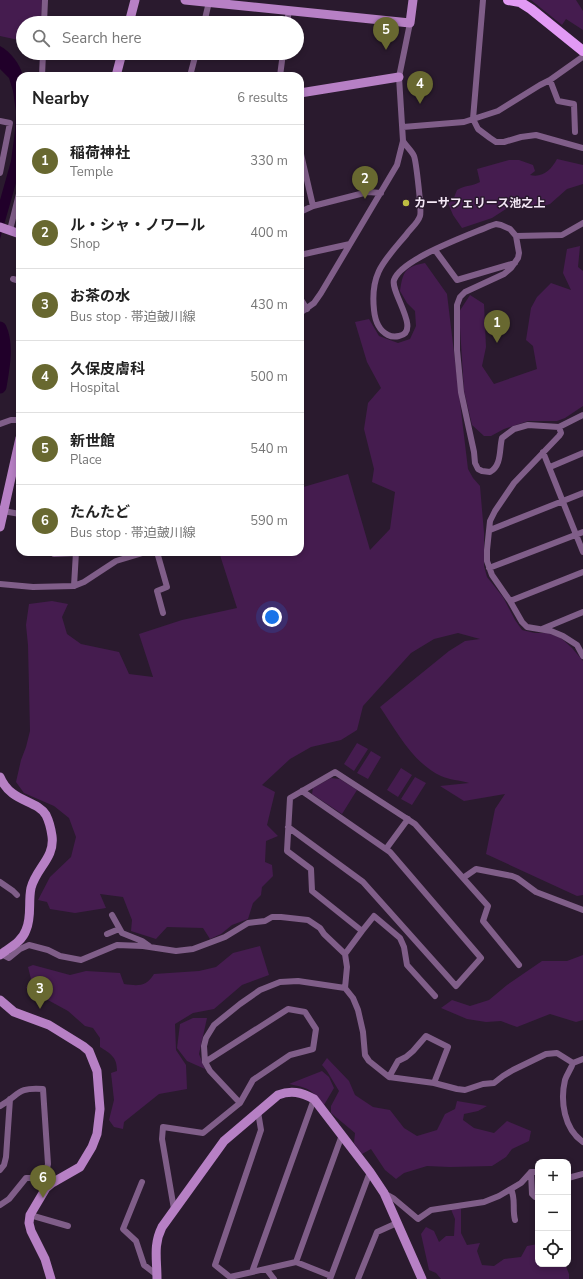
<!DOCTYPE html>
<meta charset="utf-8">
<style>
:root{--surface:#fff;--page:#f6f6f6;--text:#222;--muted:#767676;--line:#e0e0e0;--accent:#686830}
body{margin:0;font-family:"Nunito Sans","Noto Sans JP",sans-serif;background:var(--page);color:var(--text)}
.controls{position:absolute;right:12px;bottom:12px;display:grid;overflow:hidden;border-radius:8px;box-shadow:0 2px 6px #0003}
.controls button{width:36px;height:36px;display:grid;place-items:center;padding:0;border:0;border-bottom:1px solid var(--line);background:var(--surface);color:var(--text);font:20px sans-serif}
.you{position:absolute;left:272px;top:617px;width:14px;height:14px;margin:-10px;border:3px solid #fff;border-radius:50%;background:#1a73e8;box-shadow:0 0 0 6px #1a73e833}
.badge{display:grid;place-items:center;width:26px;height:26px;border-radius:50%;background:var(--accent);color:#fff;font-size:13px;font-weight:700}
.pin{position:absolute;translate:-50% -33px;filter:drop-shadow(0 1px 2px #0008)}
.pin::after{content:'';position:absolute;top:21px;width:14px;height:12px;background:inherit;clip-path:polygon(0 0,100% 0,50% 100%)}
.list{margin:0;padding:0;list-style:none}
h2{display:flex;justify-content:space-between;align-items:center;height:52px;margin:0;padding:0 16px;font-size:17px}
h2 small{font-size:13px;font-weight:400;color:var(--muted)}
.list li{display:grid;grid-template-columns:26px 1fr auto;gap:12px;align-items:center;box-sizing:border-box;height:72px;padding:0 16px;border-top:1px solid var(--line)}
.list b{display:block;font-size:15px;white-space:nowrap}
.list p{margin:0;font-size:13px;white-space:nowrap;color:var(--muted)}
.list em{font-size:13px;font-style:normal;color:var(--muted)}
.icon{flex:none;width:22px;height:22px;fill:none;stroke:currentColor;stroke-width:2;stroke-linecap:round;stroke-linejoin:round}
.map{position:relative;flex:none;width:583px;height:1279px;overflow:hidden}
.search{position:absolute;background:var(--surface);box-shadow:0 2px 6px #0003;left:16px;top:16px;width:288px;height:44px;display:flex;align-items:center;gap:10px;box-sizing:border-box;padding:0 14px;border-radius:22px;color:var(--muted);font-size:15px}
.panel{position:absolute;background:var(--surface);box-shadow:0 2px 6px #0003;left:16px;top:72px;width:288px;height:484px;border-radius:12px}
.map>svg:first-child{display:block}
</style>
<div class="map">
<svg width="583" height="1279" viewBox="0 0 583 1279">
<rect width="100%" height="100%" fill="#2a1a2e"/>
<path fill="#451c4f" d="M 0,0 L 42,0 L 41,23 L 23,23 L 23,41 L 0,36 Z
M 531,0 L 576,0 L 583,11 L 583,30 L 566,19 L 562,25 Z
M 557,159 L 583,165 L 583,184 L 567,189 L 550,204 L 540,207 L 509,207 L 492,218 L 462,228 L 453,215 L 448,203 L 453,200 L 457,190 C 467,184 471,187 480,182 L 477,169 L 509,160 L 519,160 L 533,165 L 535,171 L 530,175 C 543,178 551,170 557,159 Z
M 580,246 L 578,267 L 583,271 L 583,406 L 565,418 L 557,421 L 528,421 L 504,429 L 491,436 L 484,436 L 472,425 L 464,391 L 459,312 L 470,295 L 484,304 L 486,347 L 482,366 L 494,384 L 537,369 L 533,346 L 526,340 L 531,308 L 537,297 L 551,283 L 571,290 L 563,273 L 567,249 Z
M 425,263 L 447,294 L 468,469 L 473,478 L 480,486 L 484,533 L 484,566 L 487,577 L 503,597 L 515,620 L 522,630 L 535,633 L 548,633 L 561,638 L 572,648 L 583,661 L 583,895 L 577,896 L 486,854 L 495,809 L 505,794 L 464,801 L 440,786 L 469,783 C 460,780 449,780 441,776 C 413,763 397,732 380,707 L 449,651 L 465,641 L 480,639 L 458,633 L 434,639 L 411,653 L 363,706 L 357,730 L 341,740 L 311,747 L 290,759 L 262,785 L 275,792 L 267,825 L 278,836 L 266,841 L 265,862 L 272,865 L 273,876 L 262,887 L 261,895 L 253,903 L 248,919 L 232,925 L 221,934 L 210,939 L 203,928 L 167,927 L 156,939 L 131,931 L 132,920 L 123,897 L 100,894 L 106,908 L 75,913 L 50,909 L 47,902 L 38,900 L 50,877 L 71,857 L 76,837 L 69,818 L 54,806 L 24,793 L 16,782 L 21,760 L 26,747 L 30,731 L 28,645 L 26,625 L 29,604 L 52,601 L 68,604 L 62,617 L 67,634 L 81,644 L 119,652 L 129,674 L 153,677 L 139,634 L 182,620 L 237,608 L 219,552 L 300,552 L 300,488 L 348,474 L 370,550 L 390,529 L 395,492 L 372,482 L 374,469 L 364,429 L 368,403 L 381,388 L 367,362 L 355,322 L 369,319 L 379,336 L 398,343 L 410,339 L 416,326 L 415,311 L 407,303 L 400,291 C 403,271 405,267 425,263 Z
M 357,743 L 368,749 L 354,771 L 344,764 Z
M 371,751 L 381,757 L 368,779 L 357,773 Z
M 401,768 L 412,775 L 398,797 L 387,790 Z
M 415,777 L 426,783 L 412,805 L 401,799 Z
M 331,778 L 340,779 L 357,790 L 342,814 L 312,794 L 313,788 Z
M 260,946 L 269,975 L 242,985 L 214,1009 L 193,1013 L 175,1024 L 176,1050 L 186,1065 L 187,1089 L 159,1094 L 124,1122 L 123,1129 L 114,1127 L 109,1120 L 114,1100 L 111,1073 L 117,1071 C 117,1057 111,1054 100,1047 L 100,1038 L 93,1028 L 85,1026 L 68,1011 L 26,988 L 31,979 L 28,967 L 33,965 L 70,975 L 86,971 L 120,973 L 124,984 C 138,986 146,987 154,974 L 199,971 L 216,967 L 233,953 Z
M 583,955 L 583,1020 L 576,1022 L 550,1014 L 517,1027 L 501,1021 L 486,1022 L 467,1019 L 441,1008 L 452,1000 L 470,1006 L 489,1000 L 507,985 L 542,961 L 567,961 Z
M 193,1018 L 207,1018 L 199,1054 L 205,1069 L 187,1061 L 177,1048 L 180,1024 Z
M 327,1058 L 349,1081 L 355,1095 L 373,1107 L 390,1110 L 404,1128 L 417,1136 L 437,1130 L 445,1114 L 455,1109 L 457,1101 L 487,1106 L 478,1111 L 464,1114 L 463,1120 L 474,1128 L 494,1133 L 507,1121 L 531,1131 L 529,1141 L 512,1149 L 506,1157 L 492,1166 L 450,1167 L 427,1166 L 404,1173 L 396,1179 L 385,1170 L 371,1149 L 362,1154 L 354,1143 L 355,1133 L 331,1113 L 331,1106 L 339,1091 L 327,1071 L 322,1065 Z
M 322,1071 L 329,1077 L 334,1088 L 324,1105 C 311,1089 309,1088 289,1084 Z
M 450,1207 L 461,1209 L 461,1233 L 467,1245 L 480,1243 L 477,1251 L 482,1265 L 494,1266 L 504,1259 L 521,1257 L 527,1246 L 538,1244 L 538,1264 L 565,1264 L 569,1274 L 569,1279 L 441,1279 L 436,1273 L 429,1270 L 421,1234 L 426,1227 L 434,1231 L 439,1242 L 446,1236 L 454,1236 L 455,1219 Z"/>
<path fill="#21002a" d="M 0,46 C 11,52 20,64 23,76 L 20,76 L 20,169 L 0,239 L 0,200 L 11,161 L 15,131 L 16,112 L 13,91 L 9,78 L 0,69 Z"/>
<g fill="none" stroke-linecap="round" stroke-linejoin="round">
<path stroke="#21002a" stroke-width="13" d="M 0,328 C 8,345 3,369 0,387"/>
<path stroke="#805e89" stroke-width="6" d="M 483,0 L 473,119 L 478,129 L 490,138 L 496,142 L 504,142 L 521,137 L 536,135 L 583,148
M 44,23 L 45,0
M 204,23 L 209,2
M 287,23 L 289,10
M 42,76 L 43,53
M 190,76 L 196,53
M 280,76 L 283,53
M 550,80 L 558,101 L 574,104 L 575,132
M 0,121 L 10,123 L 0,173
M 403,127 L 464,122 L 498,111 L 540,85 L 550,80 L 581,58
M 403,141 C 406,146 412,151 414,156 C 416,161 422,211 420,216 C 418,223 410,229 406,235 C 384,261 370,273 374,310 C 375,320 378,330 388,335 C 392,337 395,337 399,336 C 422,332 390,292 394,280 C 401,259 469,235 490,226 L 496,224 L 501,225 L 510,229 L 516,236 L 519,253 L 518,258 L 511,268 L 504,274 L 465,292 L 460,297 L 457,305 L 457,350 L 461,392 L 474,452 L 475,463 L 478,469 L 482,471 L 490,472 C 502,465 499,450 502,438 L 514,429 L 528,425 L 559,427 L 583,415
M 300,150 L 313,206
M 300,212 L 313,206 L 368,192 L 381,193
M 10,230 L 20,190
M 516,236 L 562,235 L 583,223
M 435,250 L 457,280 L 515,263
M 300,255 L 350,244
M 13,279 L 20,281
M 300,298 L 307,309
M 300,313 L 314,303 L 321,293 L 397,165 L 403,141 L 399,77 L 410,23
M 0,424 L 11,420 L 20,420
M 559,427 L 561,433 L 559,436 L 514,483 L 495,511 L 490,521 L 487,550 L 487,561 L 492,575 L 510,601 L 522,622 L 527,627 L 551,631 L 563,636 L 577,645 L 583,656
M 543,452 L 583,552
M 550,467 L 583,453
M 3,511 L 20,514
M 490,530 L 583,493
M 54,552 L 54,554 L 76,553
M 157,552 L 167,587 L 157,591 L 163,613
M 489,568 L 583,532
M 0,584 L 33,587 L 74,586 L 84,582 L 116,561 L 146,552
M 74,586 L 76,552
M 510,601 L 583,572
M 542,629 L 583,612
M 288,827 L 363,882 L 456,986 L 481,958 L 390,852 L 302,791
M 386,849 L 408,819
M 463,878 L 476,869 L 512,876 L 517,878 L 536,892 L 583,910
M 0,882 L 13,891 L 17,895
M 112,915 L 122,933 L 142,941 L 149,946
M 362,931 L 374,916 L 400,938 L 404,947 L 407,965 L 435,996
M 107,934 L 119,929
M 1,954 L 9,958 L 20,949 L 29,945 L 48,950 L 60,956 L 81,960 L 117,945 L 143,946 L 176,951 L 193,949 L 225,937 L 248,923 L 265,921 L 272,917 L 281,917 L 308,920 L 320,928 L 324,934 L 345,954
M 345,988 L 347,967 L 345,954 L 362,931 L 312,891 L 311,869 L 287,851 L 290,798 L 335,772 L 415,824 L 488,906 L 483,921 L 519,965
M 205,1062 L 288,1009 L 305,1012 L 316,1029 L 313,1049 L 290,1055 L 253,1080 L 240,1103
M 573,1063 C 571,1069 567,1074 565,1080 C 560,1101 564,1129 583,1142
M 573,1063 L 583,1059
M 389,1077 L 398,1061 L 406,1057 L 413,1051 L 426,1036 L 448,1047 L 434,1083
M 0,1106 C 20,1095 16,1087 43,1089 L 48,1164 L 45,1176 L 40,1182
M 258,1112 L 261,1130 L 215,1265 L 230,1277 L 296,1262 L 331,1276
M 0,1170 L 4,1165 L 6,1157 L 10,1099
M 531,1172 L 532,1194 L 535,1197 L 538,1197
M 568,1178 L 583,1174
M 142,1182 L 123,1229 L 136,1241 L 144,1265 L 157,1275
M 511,1189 C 516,1200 512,1208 515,1220
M 384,1193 L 393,1198 L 418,1219 L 431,1210 L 484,1202 L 499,1196 L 521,1183 L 531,1172 L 538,1172
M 0,1205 L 9,1199 L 26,1178 L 33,1178 L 42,1184
M 174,1209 L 162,1139 L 163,1127 L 203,1133 L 240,1103 L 210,1071 L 205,1062 L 204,1046 L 206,1038 L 214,1025 L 240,1004 L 260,990 L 280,982 L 298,981 L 345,988 L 353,998 L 358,1010 L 363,1032 L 365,1055 L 369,1061 L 389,1077 L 434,1083 L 457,1089 L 465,1090 L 483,1084 L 494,1083 L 503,1076 L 513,1070 L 546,1054 L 557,1053 L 573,1063
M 30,1215 L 68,1226
M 296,1262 L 342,1135
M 267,1270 L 274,1279
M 252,1272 L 314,1099
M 330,1279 L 370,1172
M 358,1279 L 377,1232 L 397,1223"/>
<path stroke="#b780c5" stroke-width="9" d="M 185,0 L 410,23 L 413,0
M 129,23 L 135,0
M 116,76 L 122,53
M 300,93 L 399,77
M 0,227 L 20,234
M 0,527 L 20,438
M 0,777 C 11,803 36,799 46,815 C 49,821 51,829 52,836 C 55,858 36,868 31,888 C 28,902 32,917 26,930 C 22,942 9,948 0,955
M 0,1000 L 14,1012 L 49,1025 L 83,1046 L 89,1051 L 97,1071 L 100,1109 L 97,1134 L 92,1147 L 80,1167 L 52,1183 L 46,1188 L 30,1215 L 29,1223 L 31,1231 L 45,1259 L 51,1279
M 157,1279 C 157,1259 153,1245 162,1227 L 224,1141 L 278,1095 C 291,1090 301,1092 314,1099 L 370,1172 L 384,1193 L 422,1279"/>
<path stroke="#e29af4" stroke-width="10" d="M 508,0 L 520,2 L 531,9 L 583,51"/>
</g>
<circle fill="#bebe42" stroke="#2a1a2e" stroke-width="1.5" cx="406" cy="203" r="4"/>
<g text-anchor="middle" stroke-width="3" stroke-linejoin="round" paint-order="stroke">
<g font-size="12" font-weight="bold" fill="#f4e8f6" stroke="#2a1a2e" text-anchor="start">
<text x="414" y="207">カーサフェリース池之上</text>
</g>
</g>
</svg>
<div class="controls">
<button>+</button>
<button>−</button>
<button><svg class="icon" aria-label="locate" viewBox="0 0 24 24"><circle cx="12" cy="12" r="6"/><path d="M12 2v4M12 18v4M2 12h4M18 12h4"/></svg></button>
</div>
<div class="you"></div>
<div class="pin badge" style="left:497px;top:343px">1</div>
<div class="pin badge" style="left:365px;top:199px">2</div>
<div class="pin badge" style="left:40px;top:1009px">3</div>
<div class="pin badge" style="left:420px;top:104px">4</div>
<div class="pin badge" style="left:386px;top:50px">5</div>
<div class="pin badge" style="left:43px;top:1198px">6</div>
<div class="search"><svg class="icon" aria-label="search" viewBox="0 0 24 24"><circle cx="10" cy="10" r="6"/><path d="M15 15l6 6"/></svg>Search here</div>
<section class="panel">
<h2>Nearby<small>6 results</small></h2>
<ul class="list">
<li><span class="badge">1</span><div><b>稲荷神社</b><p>Temple</p></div><em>330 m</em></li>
<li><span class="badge">2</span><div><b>ル・シャ・ノワール</b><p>Shop</p></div><em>400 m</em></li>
<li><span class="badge">3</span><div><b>お茶の水</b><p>Bus stop · 帯迫皷川線</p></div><em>430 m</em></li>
<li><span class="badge">4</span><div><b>久保皮膚科</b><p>Hospital</p></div><em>500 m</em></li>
<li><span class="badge">5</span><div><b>新世館</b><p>Place</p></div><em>540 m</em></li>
<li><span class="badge">6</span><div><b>たんたど</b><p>Bus stop · 帯迫皷川線</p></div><em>590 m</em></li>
</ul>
</section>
</div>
